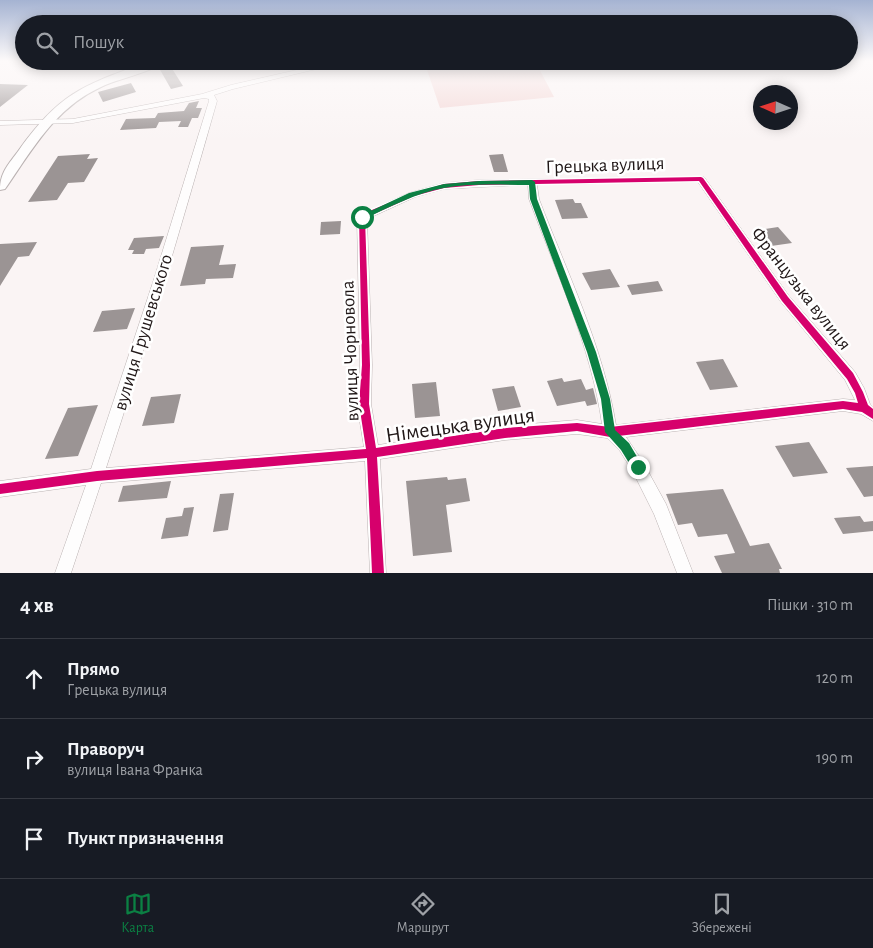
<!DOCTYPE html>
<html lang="uk">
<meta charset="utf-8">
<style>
:root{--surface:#171b24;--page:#20242c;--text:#f1f3f6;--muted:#9ea1a6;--line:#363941;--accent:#0b8043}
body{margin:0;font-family:"Alegreya Sans",sans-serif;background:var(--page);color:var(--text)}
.compass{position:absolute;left:753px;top:85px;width:45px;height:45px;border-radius:50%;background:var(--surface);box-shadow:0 2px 12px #0003;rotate:273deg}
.stop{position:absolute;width:15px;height:15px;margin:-11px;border:4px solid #0b8043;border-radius:50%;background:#fff}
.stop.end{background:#0b8043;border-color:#fff;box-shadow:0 1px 5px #0008}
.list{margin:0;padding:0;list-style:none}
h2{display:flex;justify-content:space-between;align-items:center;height:65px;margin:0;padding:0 20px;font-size:21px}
h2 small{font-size:16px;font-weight:400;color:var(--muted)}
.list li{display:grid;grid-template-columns:32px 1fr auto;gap:15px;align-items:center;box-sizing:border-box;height:80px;padding:0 20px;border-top:1px solid var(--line)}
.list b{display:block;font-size:19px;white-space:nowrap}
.list p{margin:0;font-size:16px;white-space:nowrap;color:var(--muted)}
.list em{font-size:16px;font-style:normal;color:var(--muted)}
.icon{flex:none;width:28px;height:28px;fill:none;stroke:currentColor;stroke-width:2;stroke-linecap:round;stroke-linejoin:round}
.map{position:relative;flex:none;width:873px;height:573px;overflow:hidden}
.search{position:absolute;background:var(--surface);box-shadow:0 2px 12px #0003;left:15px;right:15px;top:15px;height:55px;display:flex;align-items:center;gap:12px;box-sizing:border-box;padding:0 18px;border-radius:28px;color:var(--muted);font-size:19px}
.sheet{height:305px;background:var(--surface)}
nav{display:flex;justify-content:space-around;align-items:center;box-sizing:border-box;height:70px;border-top:1px solid var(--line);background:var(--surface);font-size:14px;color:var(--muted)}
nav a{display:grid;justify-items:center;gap:2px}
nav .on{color:var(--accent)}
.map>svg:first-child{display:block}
</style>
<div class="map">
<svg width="873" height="573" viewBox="0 0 873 573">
<rect width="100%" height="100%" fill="#faf4f4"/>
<path fill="#f3d6d5" d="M 424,61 L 535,61 L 554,97 L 440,108 Z"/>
<path fill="#9b9494" d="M 171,67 L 183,86 L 171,89 L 159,68 Z
M 131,83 L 136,92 L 103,102 L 98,92 Z
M 0,84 L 28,85 L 0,107 Z
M 199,101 L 196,108 L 202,108 L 198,118 L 192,118 L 188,127 L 178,127 L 181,121 L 159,122 L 156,128 L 120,130 L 126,119 L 155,118 L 158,113 L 184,111 L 189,103 Z
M 90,154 L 87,159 L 98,158 L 84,182 L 68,183 L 57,200 L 28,202 L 58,156 Z
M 503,154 L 508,172 L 494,172 L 489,155 Z
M 573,199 L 575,203 L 581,203 L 588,218 L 562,219 L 555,200 Z
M 341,221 L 340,234 L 320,235 L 321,222 Z
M 778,227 L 792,243 L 771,246 L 758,230 Z
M 164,236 L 159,248 L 146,249 L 144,254 L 132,254 L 134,250 L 128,250 L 134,238 Z
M 37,242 L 29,256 L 18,257 L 0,286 L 0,244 Z
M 224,245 L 219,265 L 236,264 L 233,278 L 206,279 L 205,284 L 180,286 L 191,247 Z
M 610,269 L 620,287 L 591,290 L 582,273 Z
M 658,281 L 663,291 L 632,295 L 627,285 Z
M 135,308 L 127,329 L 93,332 L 102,311 Z
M 723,359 L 738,387 L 710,390 L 696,362 Z
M 562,378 L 564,382 L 581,379 L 586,390 L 593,388 L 597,404 L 587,406 L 585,401 L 557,406 L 547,381 Z
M 436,382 L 440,416 L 415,418 L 412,384 Z
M 514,386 L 521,407 L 498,411 L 492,389 Z
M 181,394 L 174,423 L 142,426 L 151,397 Z
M 98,405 L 78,456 L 45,459 L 68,408 Z
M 809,442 L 828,473 L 793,477 L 775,446 Z
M 873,466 L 873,496 L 864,497 L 846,468 Z
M 447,477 L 448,480 L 466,478 L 470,501 L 446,505 L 452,552 L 413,556 L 406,481 Z
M 171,481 L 167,498 L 118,502 L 123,486 Z
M 723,489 L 750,546 L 769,543 L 782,569 L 779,569 L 780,573 L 722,573 L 714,556 L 735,553 L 727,534 L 698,537 L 692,523 L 678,525 L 666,494 Z
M 234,493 L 228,530 L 213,532 L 220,494 Z
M 194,507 L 188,536 L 161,539 L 166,518 L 182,516 L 184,508 Z
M 860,516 L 864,522 L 873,521 L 873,531 L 843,534 L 834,518 Z"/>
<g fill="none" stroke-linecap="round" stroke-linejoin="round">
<g stroke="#bbb3b3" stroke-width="1">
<path id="street" d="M 336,61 L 350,61 L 233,89 L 214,95 L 217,101 C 182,224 146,346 106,468 L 364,447 L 357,404 L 360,365 L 357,217 L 359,215 L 409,193 L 444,183 L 479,180 L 704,177 L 789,296 L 855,372 L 864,388 L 870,404 L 873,407 L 873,421 L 861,414 L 843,411 L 626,437 L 643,462 L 666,504 L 693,573 L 677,573 L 654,514 L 633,472 L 620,451 L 607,438 L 577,434 L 505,440 L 380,459 L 386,573 L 370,573 L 365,461 L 101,483 L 71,573 L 55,573 L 86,485 L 0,497 L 0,481 L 91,469 L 154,279 L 209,101 L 209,99 L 204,98 L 73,123 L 0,125 L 0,121 L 73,119 L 202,94 L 231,85 ZM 698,182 L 781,302 L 845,380 L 855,400 L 843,399 L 616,425 C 603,346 567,272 539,199 L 537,185 ZM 528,185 L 529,199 C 556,272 591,346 602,424 L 577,420 L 505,426 L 378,445 L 371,404 L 372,365 L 367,219 L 415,197 L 444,189 Z"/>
</g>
<g stroke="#bbb3b3" stroke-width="2">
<path id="secondary" d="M 150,61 L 165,61 C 153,72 117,79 101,87 C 55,108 32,150 5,189 L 0,190 C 0,172 9,164 19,150 C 61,91 85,85 150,61 Z"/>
</g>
<use href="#street" fill="#fefdfd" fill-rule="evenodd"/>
<use href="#secondary" fill="#fefdfd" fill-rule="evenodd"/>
<g stroke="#fff" stroke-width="3">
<path id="cycleway" d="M 701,177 L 703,178 L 788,297 L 853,373 L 863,392 L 868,405 L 873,409 L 873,419 L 862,412 L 843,409 L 610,437 L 577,431 L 505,438 L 377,457 L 384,573 L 372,573 L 367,458 L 97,481 L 0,494 L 0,484 L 97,471 L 366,449 L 359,404 L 362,365 L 359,217 L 360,215 L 410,194 L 444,184 L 479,181 ZM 699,181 L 782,301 L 847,379 L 855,393 L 858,403 L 843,401 L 610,427 L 577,423 L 505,428 L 376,448 L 369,404 L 370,365 L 365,218 L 414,196 L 444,188 L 479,185 Z"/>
</g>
<use href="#cycleway" fill="#d6006c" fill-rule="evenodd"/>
</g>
<linearGradient id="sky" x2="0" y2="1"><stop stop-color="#a5b3d2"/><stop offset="0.43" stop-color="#fdfafa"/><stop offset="1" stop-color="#fdfafa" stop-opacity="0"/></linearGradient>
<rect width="873" height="142" fill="url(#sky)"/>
<path fill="#0b8043" d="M 479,181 L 532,180 L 535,182 L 537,199 L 596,352 L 610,399 L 615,430 L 629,443 L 643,467 L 642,471 L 638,473 L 634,471 L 621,450 L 605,432 L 601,399 L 587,352 L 530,199 L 529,185 C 501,185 471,183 444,188 C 416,193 390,207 364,219 L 358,217 L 409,193 L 444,184 Z"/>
<g text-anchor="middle" stroke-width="5" stroke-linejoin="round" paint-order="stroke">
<g font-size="19" fill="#201717" stroke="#fff">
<text transform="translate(605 164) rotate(-2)" y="7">Грецька вулиця</text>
<text transform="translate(802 288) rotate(52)" y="7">Французька вулиця</text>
<text transform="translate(142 332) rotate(-73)" y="7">вулиця Грушевського</text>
<text transform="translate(349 351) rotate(-92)" y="7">вулиця Чорновола</text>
</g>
<g font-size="22" fill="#201717" stroke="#fff">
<text transform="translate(460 424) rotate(-8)" y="8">Німецька вулиця</text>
</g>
</g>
</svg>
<svg class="compass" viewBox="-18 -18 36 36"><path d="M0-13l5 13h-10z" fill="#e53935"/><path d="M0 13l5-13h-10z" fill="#9ea1a6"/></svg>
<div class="stop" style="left:362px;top:217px"></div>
<div class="stop end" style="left:638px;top:467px"></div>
<div class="search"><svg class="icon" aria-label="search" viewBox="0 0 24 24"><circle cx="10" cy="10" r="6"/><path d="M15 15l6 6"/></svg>Пошук</div>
</div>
<section class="sheet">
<h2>4 хв<small>Пішки · 310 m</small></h2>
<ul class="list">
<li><svg class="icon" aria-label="ahead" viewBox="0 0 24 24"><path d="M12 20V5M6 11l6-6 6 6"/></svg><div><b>Прямо</b><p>Грецька вулиця</p></div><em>120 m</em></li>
<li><svg class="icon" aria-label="right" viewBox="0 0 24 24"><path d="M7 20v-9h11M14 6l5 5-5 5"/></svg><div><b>Праворуч</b><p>вулиця Івана Франка</p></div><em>190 m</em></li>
<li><svg class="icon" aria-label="arrive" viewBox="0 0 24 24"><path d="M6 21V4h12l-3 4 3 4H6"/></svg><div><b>Пункт призначення</b></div></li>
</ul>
</section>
<nav>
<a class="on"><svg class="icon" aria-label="map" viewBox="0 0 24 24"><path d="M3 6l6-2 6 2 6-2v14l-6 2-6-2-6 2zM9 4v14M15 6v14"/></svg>Карта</a>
<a><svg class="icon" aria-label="directions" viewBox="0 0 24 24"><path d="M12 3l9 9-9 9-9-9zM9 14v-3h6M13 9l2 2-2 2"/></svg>Маршрут</a>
<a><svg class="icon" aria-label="saved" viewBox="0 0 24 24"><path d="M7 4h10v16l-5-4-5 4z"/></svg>Збережені</a>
</nav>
